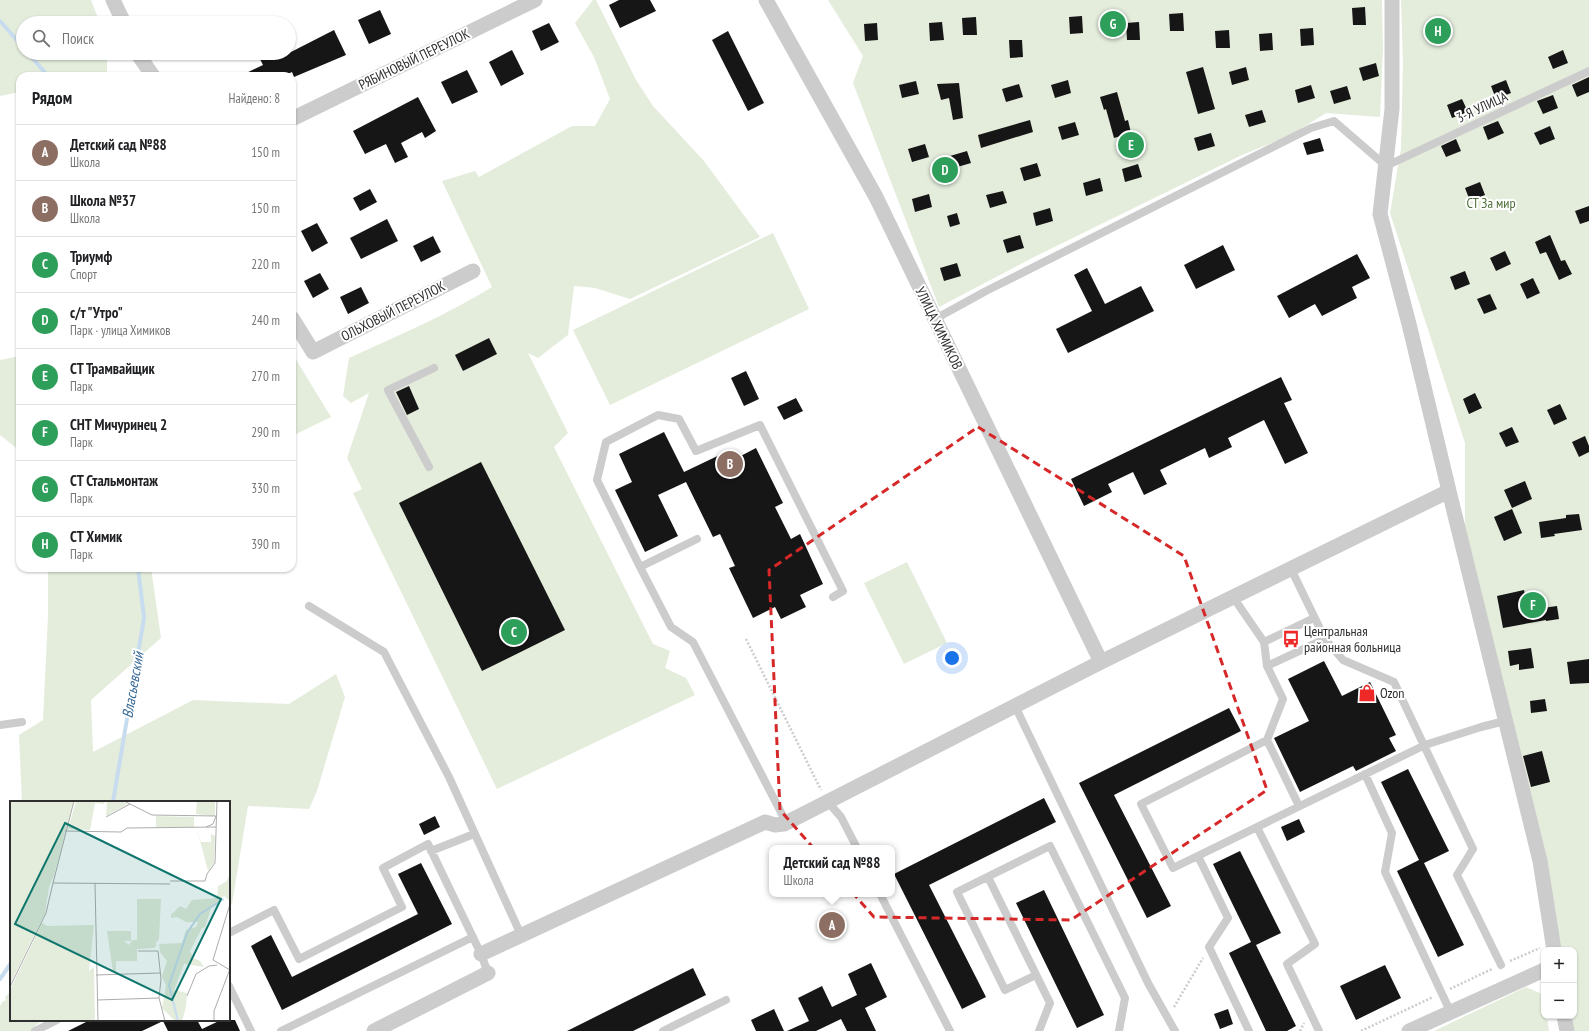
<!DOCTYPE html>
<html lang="ru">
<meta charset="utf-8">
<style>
:root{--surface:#fff;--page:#f6f6f6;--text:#202124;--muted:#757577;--line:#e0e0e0;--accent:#ef2828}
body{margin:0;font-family:"PT Sans Narrow",sans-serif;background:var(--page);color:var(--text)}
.controls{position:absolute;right:12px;bottom:12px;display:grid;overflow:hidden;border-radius:8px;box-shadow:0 1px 3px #0004}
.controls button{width:36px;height:36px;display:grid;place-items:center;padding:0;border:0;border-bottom:1px solid var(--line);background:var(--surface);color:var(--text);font:20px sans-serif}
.you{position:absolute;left:952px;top:658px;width:14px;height:14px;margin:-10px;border:3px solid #fff;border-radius:50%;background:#1a73e8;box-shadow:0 0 0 6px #1a73e833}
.badge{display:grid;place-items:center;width:26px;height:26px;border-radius:50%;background:var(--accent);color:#fff;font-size:13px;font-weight:700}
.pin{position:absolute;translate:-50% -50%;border:2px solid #fff;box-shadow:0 1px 4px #0006}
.popup{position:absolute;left:769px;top:845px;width:126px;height:52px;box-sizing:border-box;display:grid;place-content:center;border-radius:8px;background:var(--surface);filter:drop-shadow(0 1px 3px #0005);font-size:13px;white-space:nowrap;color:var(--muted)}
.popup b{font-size:15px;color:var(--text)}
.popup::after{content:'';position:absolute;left:50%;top:100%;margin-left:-8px;border:8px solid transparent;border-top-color:var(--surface)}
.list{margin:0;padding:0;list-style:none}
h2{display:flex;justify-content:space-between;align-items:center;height:52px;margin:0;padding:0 16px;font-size:17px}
h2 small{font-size:13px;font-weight:400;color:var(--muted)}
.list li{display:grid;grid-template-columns:26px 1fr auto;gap:12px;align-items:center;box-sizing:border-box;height:56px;padding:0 16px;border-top:1px solid var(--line)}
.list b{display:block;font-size:15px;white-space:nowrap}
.list p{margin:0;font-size:13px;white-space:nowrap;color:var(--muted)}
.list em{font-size:13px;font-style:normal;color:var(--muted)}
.icon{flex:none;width:22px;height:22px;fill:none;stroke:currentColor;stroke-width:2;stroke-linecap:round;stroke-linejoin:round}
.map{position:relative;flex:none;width:1589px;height:1031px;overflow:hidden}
.search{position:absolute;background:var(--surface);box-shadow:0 1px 3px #0004;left:16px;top:16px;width:280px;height:44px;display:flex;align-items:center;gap:10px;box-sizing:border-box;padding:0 14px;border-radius:22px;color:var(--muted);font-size:15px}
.panel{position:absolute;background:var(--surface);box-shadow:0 1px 3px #0004;left:16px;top:72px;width:280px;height:500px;border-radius:12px}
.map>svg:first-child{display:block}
</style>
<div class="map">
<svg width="1589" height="1031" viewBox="0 0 1589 1031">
<rect width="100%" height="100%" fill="#fff"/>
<path fill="#e4eddc" d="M 0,0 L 91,0 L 100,23 L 23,23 L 23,53 L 107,53 L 107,76 L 20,76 L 20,101 L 19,92 L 0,96 Z
M 593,0 L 596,0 L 636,80 L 653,106 L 704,161 L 760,237 L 630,299 L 595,288 L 574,286 L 568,335 L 538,358 L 528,353 L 568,433 L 554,447 L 653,644 L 670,651 L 665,668 L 686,678 L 695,695 L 497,789 L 353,493 L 362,489 L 347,458 L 369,393 L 351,403 L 343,396 L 349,358 C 397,336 447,315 492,287 L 442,181 L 475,171 L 479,177 L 572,126 L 595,126 L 610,99 L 594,57 L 575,23 Z
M 828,0 L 1382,0 L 1383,48 L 1380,117 L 1326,113 L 1291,135 L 1242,155 L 1032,258 L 939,307 L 853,83 L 863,56 Z
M 1401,0 L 1589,0 L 1589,1031 L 1568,1031 L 1565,1016 L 1574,1016 L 1574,950 L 1555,950 L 1465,561 L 1465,443 L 1390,213 L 1401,149 L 1403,62 Z
M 773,233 L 809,309 L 610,405 L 573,330 Z
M 292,353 L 331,417 L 292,436 Z
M 20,356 L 20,451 L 0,435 L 0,360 Z
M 907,562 L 947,643 L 904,664 L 864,583 Z
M 48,568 L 151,568 L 161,638 L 91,700 L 93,752 L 193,700 L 289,704 L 336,674 L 345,697 L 317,791 L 309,809 L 248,806 L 232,904 L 229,906 L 229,802 L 22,802 L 19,735 L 43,720 L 48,616 Z
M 1526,987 L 1544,995 L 1544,1016 L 1547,1016 L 1549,1031 L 1434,1031 Z
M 11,991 L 11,1020 L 43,1020 L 35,1026 L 37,1031 L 0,1031 L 0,1006 L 2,1002 L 6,1000 L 5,997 Z"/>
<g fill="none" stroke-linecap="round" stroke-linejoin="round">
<path stroke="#c7dcee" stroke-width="4" d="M 0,21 L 23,47
M 28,53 L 48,76
M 113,802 L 144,618 L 138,568
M 0,979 L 11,963"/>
</g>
<path fill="#161616" d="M 619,0 L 650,0 L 656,11 L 620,28 L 609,5 Z
M 1365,7 L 1366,25 L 1353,25 L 1352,8 Z
M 380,10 L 391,34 L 369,44 L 358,20 Z
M 1183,13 L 1184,31 L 1170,31 L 1169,14 Z
M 1082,16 L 1083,33 L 1070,34 L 1069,17 Z
M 976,17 L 977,35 L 963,35 L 962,18 Z
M 942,22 L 944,40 L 930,41 L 929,23 Z
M 1139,22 L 1140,40 L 1127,40 L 1126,23 Z
M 549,23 L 559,42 L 541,51 L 532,31 Z
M 877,23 L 878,40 L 865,41 L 864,24 Z
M 1313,28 L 1314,45 L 1301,46 L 1300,29 Z
M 334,30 L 346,55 L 294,77 L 292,72 L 283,76 L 240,76 L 263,65 L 260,59 L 272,53 L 276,53 L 278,57 L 289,53 Z
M 1229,30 L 1230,48 L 1216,48 L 1215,31 Z
M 728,31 L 764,103 L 748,111 L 712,40 Z
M 1272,33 L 1273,50 L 1260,51 L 1259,34 Z
M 1009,40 L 1022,40 L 1023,57 L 1010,58 Z
M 512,50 L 524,74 L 501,86 L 489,62 Z
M 1563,50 L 1568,63 L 1553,69 L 1548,57 Z
M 1376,63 L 1379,76 L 1363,81 L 1359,68 Z
M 1203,67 L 1215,109 L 1198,114 L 1186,72 Z
M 1246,67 L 1249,80 L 1232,85 L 1229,72 Z
M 467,70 L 478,92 L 452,104 L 441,82 Z
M 1589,77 L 1589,92 L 1577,97 L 1572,85 Z
M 1068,80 L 1071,93 L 1055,98 L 1051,85 Z
M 1506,80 L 1511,93 L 1496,99 L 1491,86 Z
M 916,81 L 919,94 L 902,98 L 899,85 Z
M 959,83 L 963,118 L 953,120 L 949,98 L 941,100 L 937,84 Z
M 1019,84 L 1023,97 L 1006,102 L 1002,89 Z
M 1311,85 L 1315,98 L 1298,103 L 1295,90 Z
M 1347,86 L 1351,99 L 1334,104 L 1330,91 Z
M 1117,92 L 1125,121 L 1128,120 L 1131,133 L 1114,138 L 1106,109 L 1104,110 L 1100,97 Z
M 1553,95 L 1558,108 L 1543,114 L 1537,101 Z
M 418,97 L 436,131 L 425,138 L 422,132 L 401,143 L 408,157 L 395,163 L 386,144 L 365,154 L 353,131 Z
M 1462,99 L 1468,112 L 1452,118 L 1447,105 Z
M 1262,110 L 1266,122 L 1249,127 L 1245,115 Z
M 1030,120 L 1033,132 L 981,148 L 978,135 Z
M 1498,121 L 1504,133 L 1488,140 L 1483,127 Z
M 1075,122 L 1079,135 L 1062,140 L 1058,127 Z
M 1550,126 L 1555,139 L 1540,145 L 1534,133 Z
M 1211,133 L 1215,146 L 1198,151 L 1194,138 Z
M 1320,138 L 1324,151 L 1307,155 L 1303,143 Z
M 1456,139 L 1461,151 L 1446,157 L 1441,146 Z
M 925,144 L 929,157 L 912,162 L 908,149 Z
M 967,151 L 971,163 L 954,168 L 950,156 Z
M 1037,163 L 1041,176 L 1024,181 L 1020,168 Z
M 1138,164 L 1142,177 L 1125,182 L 1122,169 Z
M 1100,178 L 1103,191 L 1086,196 L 1083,183 Z
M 1480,182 L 1485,195 L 1470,201 L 1465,188 Z
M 370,189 L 377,202 L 360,211 L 353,198 Z
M 1003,191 L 1007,203 L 990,208 L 986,195 Z
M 929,194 L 932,207 L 915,212 L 912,199 Z
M 1589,206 L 1589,221 L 1580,224 L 1575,211 Z
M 1050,208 L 1053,221 L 1036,226 L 1033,213 Z
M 957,213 L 960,224 L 950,227 L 947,216 Z
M 387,219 L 398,241 L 361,259 L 350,238 Z
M 317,223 L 328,243 L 312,252 L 301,231 Z
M 1020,235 L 1024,248 L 1007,253 L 1003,240 Z
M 1550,235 L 1561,261 L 1565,260 L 1572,274 L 1559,280 L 1546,252 L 1540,254 L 1535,242 Z
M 433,236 L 441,252 L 421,262 L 413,246 Z
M 1223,245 L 1235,270 L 1196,289 L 1184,265 Z
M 1505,251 L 1511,264 L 1496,271 L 1490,258 Z
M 1357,254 L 1370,278 L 1352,287 L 1357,298 L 1322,316 L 1315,304 L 1289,318 L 1277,296 Z
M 957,263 L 961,276 L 944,281 L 940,268 Z
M 1087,268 L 1105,304 L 1141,286 L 1154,311 L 1068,353 L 1056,329 L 1092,311 L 1074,275 Z
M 1465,271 L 1470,284 L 1455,290 L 1450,277 Z
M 320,273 L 329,289 L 313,298 L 304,281 Z
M 1533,278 L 1540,293 L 1527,299 L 1520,284 Z
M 361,287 L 369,303 L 348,314 L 340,297 Z
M 1490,294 L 1497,309 L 1484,314 L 1477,299 Z
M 489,338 L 497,354 L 463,371 L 455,355 Z
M 746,371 L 759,399 L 744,406 L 731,378 Z
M 1281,377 L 1292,400 L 1284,403 L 1308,453 L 1285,464 L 1264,420 L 1228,438 L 1232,447 L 1209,458 L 1205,448 L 1160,470 L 1167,484 L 1144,495 L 1133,472 L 1108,484 L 1112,492 L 1084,506 L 1071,479 Z
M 409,386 L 419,409 L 407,415 L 396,392 Z
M 1475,393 L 1482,408 L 1469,414 L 1463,399 Z
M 796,398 L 803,411 L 784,420 L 777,407 Z
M 1560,404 L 1567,419 L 1554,425 L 1547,410 Z
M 1512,427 L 1519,442 L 1506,447 L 1499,433 Z
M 664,432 L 684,472 L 728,451 L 733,460 L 756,448 L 783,503 L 775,507 L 791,539 L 800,534 L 823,584 L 800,595 L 806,607 L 781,619 L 775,607 L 753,618 L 729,568 L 735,566 L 720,534 L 713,537 L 686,482 L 658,495 L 678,536 L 645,552 L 615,490 L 632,482 L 619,454 Z
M 1585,436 L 1589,446 L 1589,452 L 1579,457 L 1572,442 Z
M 481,462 L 565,630 L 482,671 L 399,503 Z
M 1525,481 L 1532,499 L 1512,508 L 1504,490 Z
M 1512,509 L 1522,533 L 1504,541 L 1494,517 Z
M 1579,514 L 1582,530 L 1554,534 L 1555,536 L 1541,538 L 1539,522 L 1566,518 L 1566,515 Z
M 1524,590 L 1528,610 L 1557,606 L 1559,619 L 1546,621 L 1546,620 L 1503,628 L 1497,596 Z
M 1531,648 L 1534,668 L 1519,670 L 1519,664 L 1510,666 L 1508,651 Z
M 1589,659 L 1589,683 L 1570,684 L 1567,662 Z
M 1324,661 L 1342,696 L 1370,682 L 1396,735 L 1389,738 L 1396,751 L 1356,771 L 1353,766 L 1300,792 L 1274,738 L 1309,721 L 1288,679 Z
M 1545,699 L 1547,711 L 1531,713 L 1530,701 Z
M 1229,708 L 1241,731 L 1114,795 L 1171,906 L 1147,918 L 1079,783 Z
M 1542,751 L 1550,782 L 1531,787 L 1523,756 Z
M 1408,769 L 1449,851 L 1424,863 L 1464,945 L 1438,957 L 1397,871 L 1419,860 L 1381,782 Z
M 1044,798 L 1056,822 L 929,885 L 986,997 L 962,1009 L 894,874 Z
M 435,816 L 440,827 L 424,835 L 419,824 Z
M 1299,819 L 1305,832 L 1287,841 L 1281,827 Z
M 1240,851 L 1281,933 L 1256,945 L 1296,1026 L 1287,1031 L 1266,1031 L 1229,953 L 1251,942 L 1213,864 Z
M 421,863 L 452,924 L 282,1010 L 251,946 L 271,935 L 292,977 L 418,914 L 398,874 Z
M 1044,890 L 1104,1015 L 1077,1028 L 1016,903 Z
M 871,963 L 887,997 L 865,1008 L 876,1031 L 847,1031 L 841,1019 L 816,1031 L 787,1031 L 809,1021 L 798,998 L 822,986 L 832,1007 L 857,995 L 848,974 Z
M 1385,965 L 1401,998 L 1356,1020 L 1340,986 Z
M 693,968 L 706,995 L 633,1031 L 567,1031 Z
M 774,1009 L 784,1031 L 756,1031 L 751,1020 Z
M 1228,1009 L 1233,1024 L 1220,1029 L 1214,1014 Z
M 90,1020 L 197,1020 L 202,1029 L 221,1020 L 235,1020 L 240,1031 L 168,1031 L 163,1021 L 142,1031 L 68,1031 Z"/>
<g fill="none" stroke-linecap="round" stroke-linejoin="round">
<path stroke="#ccc" stroke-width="2.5" stroke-dasharray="2 2" stroke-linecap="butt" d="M 746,639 L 821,790
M 1510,961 L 1540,948
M 1450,989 L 1492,969
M 1174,1007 L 1203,958
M 1300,1031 L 1304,1023
M 1361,1031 L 1433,997"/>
<path stroke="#ccc" stroke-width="8" d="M 935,319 L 986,291 L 1311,128 L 1334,121 L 1386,166 L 1589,71
M 429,467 L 388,390 L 434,368
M 697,539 L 640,567 L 597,480 L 606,442 L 658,415 L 679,419 L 696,451 L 760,425 L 843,591 L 833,597
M 640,567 L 671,627 L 693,642 L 786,822
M 1291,569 L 1325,639 L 1343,660 L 1394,682 L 1473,849 L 1457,875 L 1501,965
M 1233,597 L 1264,642 L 1267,666 L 1283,699 L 1267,740 L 1141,804 L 1173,868 L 1425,745 L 1481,727 L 1505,721
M 309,606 L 384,652 L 449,777 L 521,935
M 1264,642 L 1314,618
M 1267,666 L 1325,639
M 1015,706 L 1148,983 L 1175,1031
M 0,725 L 22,722
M 1267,740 L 1299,806
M 1365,774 L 1392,833 L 1385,872 L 1450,1011
M 827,801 L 841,817 L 857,848
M 1257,827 L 1315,944 L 1287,964 L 1319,1031
M 431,851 L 474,834
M 1198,856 L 1228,918 L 1209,947 L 1249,1031
M 988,877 L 1050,1003 L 1039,1031
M 880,894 L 950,1031
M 229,933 L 274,910 L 299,959 L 402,907 L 383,868 L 428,844 L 481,954 L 488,973
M 1036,975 L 1005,990 L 957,892 L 1050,846 L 1125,998 L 1119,1031
M 229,986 L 251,1031
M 35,1031 L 57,1020
M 281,1031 L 473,937
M 663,1031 L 726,1000"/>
<path stroke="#ccc" stroke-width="15" d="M 113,0 L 124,23
M 766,0 L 876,197 L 1101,662
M 1392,0 L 1392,109 L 1380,214 L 1409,324 L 1449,491
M 137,53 L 153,76
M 292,119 L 535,0
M 292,318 L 313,352 L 473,271
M 481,954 L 765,822 L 775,825 L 784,824 L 1101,662 L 1449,491 L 1540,861 L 1554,950
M 1564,1016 L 1567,1031
M 374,1031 L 488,973
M 1409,1031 L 1544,970"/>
</g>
<path fill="none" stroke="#d62828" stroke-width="3" stroke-dasharray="8 5" stroke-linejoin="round" d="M 978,427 L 1184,556 L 1267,790 L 1071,920 L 874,917 L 780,810 L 769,570 Z"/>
<defs>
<g id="bus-bare" transform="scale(1.38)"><path d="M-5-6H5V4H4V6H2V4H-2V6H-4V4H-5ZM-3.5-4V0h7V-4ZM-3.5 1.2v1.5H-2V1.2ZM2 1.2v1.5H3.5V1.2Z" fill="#ef2828" stroke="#fff" stroke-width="2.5" paint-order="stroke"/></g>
<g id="shop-bare" transform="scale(1.38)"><path d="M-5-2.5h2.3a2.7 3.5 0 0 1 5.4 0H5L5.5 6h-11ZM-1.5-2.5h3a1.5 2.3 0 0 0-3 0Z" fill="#ef2828" stroke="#fff" stroke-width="2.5" paint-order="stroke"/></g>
</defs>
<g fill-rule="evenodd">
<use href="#bus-bare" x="1291" y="639"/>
<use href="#shop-bare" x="1367" y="693"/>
</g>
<g text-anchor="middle" stroke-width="4" stroke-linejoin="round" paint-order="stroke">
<g font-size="14" fill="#2f2f2f" stroke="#fff">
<text transform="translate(414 59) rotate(-26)" y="5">РЯБИНОВЫЙ ПЕРЕУЛОК</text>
<text transform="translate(1482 107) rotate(-25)" y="5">3-Я УЛИЦА</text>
<text transform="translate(393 311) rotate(-27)" y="5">ОЛЬХОВЫЙ ПЕРЕУЛОК</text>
<text transform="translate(939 328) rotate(64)" y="5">УЛИЦА ХИМИКОВ</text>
</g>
<g font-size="14" fill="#4e6d39" stroke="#fff">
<text x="1491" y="208">СТ За мир</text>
</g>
<g font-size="14" fill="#2f2f2f" stroke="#fff" text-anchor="start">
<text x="1304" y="636">Центральная<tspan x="1304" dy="16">районная больница</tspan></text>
<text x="1380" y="698">Ozon</text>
</g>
<g font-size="15" font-style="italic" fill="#386a96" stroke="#fff">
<text transform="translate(133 685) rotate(-80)" y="5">Власьевский</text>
</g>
</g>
<g transform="translate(10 801)">
<rect width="220" height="220" fill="#fff"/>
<path d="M 0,0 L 64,0 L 44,74 L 39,86 L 35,112 L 0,184 ZM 66,0 L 95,0 L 94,3 L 85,2 L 80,29 L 58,28 ZM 97,0 L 111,0 L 118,3 L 96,15 ZM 187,0 L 205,0 L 205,15 L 186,13 ZM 146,15 L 184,16 L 184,26 L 146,26 ZM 187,28 L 191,41 L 201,41 L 201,33 L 205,35 L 204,62 L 198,70 ZM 219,74 L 220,100 L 214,95 L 201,107 L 195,126 L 192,127 L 180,150 L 183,157 L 190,160 L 194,166 L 174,163 L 164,189 L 177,192 L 176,206 L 172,220 L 165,220 L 152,207 L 156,185 L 152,175 L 157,160 L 150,151 L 149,143 L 172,142 L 176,129 L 186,126 L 188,121 L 176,121 L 167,116 L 161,117 L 161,114 L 170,105 L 176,108 L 182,99 L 207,97 L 208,85 L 217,80 ZM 127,98 L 151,98 L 149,138 L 145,143 L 147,144 L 144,147 L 127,148 L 127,160 L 106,160 L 106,170 L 103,171 L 97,130 L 121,130 L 121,140 L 114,140 L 119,144 L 122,139 L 127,139 ZM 32,122 L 37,125 L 84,124 L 79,170 L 84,166 L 85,220 L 0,220 L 0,189 Z" fill="#e4eddc"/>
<path fill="none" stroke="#c7dcee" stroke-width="2" d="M 168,220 L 159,184 L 177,132 L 190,113 L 214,98"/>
<path fill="none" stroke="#acacac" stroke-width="1" d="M 64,0 L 43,82 L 160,83M 114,0 L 142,14 L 206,15 L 203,23 L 196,26M 96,16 L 120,3M 55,30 L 111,31 L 117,27 L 206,26M 160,80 L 195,80 L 197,73 L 205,62 L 207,0M 85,82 L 88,220M 128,150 L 148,150 L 151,178 L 149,197 L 155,220M 220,169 L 203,159 L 220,103M 86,174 L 150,172M 0,186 L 36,112 L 43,82M 177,195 L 186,173 L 199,165 L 207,164M 87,199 L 149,197M 204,220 L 204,210 L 220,168"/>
<path fill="#0f766e" fill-opacity="0.15" stroke="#0f766e" stroke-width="2" d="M 55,22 L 211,98 L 162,199 L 5,123 Z"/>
<rect width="220" height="220" fill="none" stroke="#2f2f2f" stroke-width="2"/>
</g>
</svg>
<div class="controls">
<button>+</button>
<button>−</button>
</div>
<div class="you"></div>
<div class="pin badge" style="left:832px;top:925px;background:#8d6e63">A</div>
<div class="popup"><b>Детский сад №88</b>Школа</div>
<div class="pin badge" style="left:730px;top:464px;background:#8d6e63">B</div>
<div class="pin badge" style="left:514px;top:632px;background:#2e9e5b">C</div>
<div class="pin badge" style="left:945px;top:170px;background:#2e9e5b">D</div>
<div class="pin badge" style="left:1131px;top:145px;background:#2e9e5b">E</div>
<div class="pin badge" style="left:1533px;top:605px;background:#2e9e5b">F</div>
<div class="pin badge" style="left:1113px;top:24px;background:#2e9e5b">G</div>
<div class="pin badge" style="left:1438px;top:31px;background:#2e9e5b">H</div>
<div class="search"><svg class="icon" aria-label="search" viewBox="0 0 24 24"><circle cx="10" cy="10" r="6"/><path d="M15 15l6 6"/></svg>Поиск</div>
<section class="panel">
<h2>Рядом<small>Найдено: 8</small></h2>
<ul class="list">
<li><span class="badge" style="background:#8d6e63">A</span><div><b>Детский сад №88</b><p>Школа</p></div><em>150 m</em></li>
<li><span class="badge" style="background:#8d6e63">B</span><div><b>Школа №37</b><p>Школа</p></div><em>150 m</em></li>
<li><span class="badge" style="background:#2e9e5b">C</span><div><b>Триумф</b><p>Спорт</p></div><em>220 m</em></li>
<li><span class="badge" style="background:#2e9e5b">D</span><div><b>с/т &quot;Утро&quot;</b><p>Парк · улица Химиков</p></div><em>240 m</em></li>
<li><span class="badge" style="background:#2e9e5b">E</span><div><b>СТ Трамвайщик</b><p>Парк</p></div><em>270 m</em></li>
<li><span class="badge" style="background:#2e9e5b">F</span><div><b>СНТ Мичуринец 2</b><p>Парк</p></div><em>290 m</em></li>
<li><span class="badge" style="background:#2e9e5b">G</span><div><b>СТ Стальмонтаж</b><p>Парк</p></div><em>330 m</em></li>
<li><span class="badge" style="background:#2e9e5b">H</span><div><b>СТ Химик</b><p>Парк</p></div><em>390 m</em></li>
</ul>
</section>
</div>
